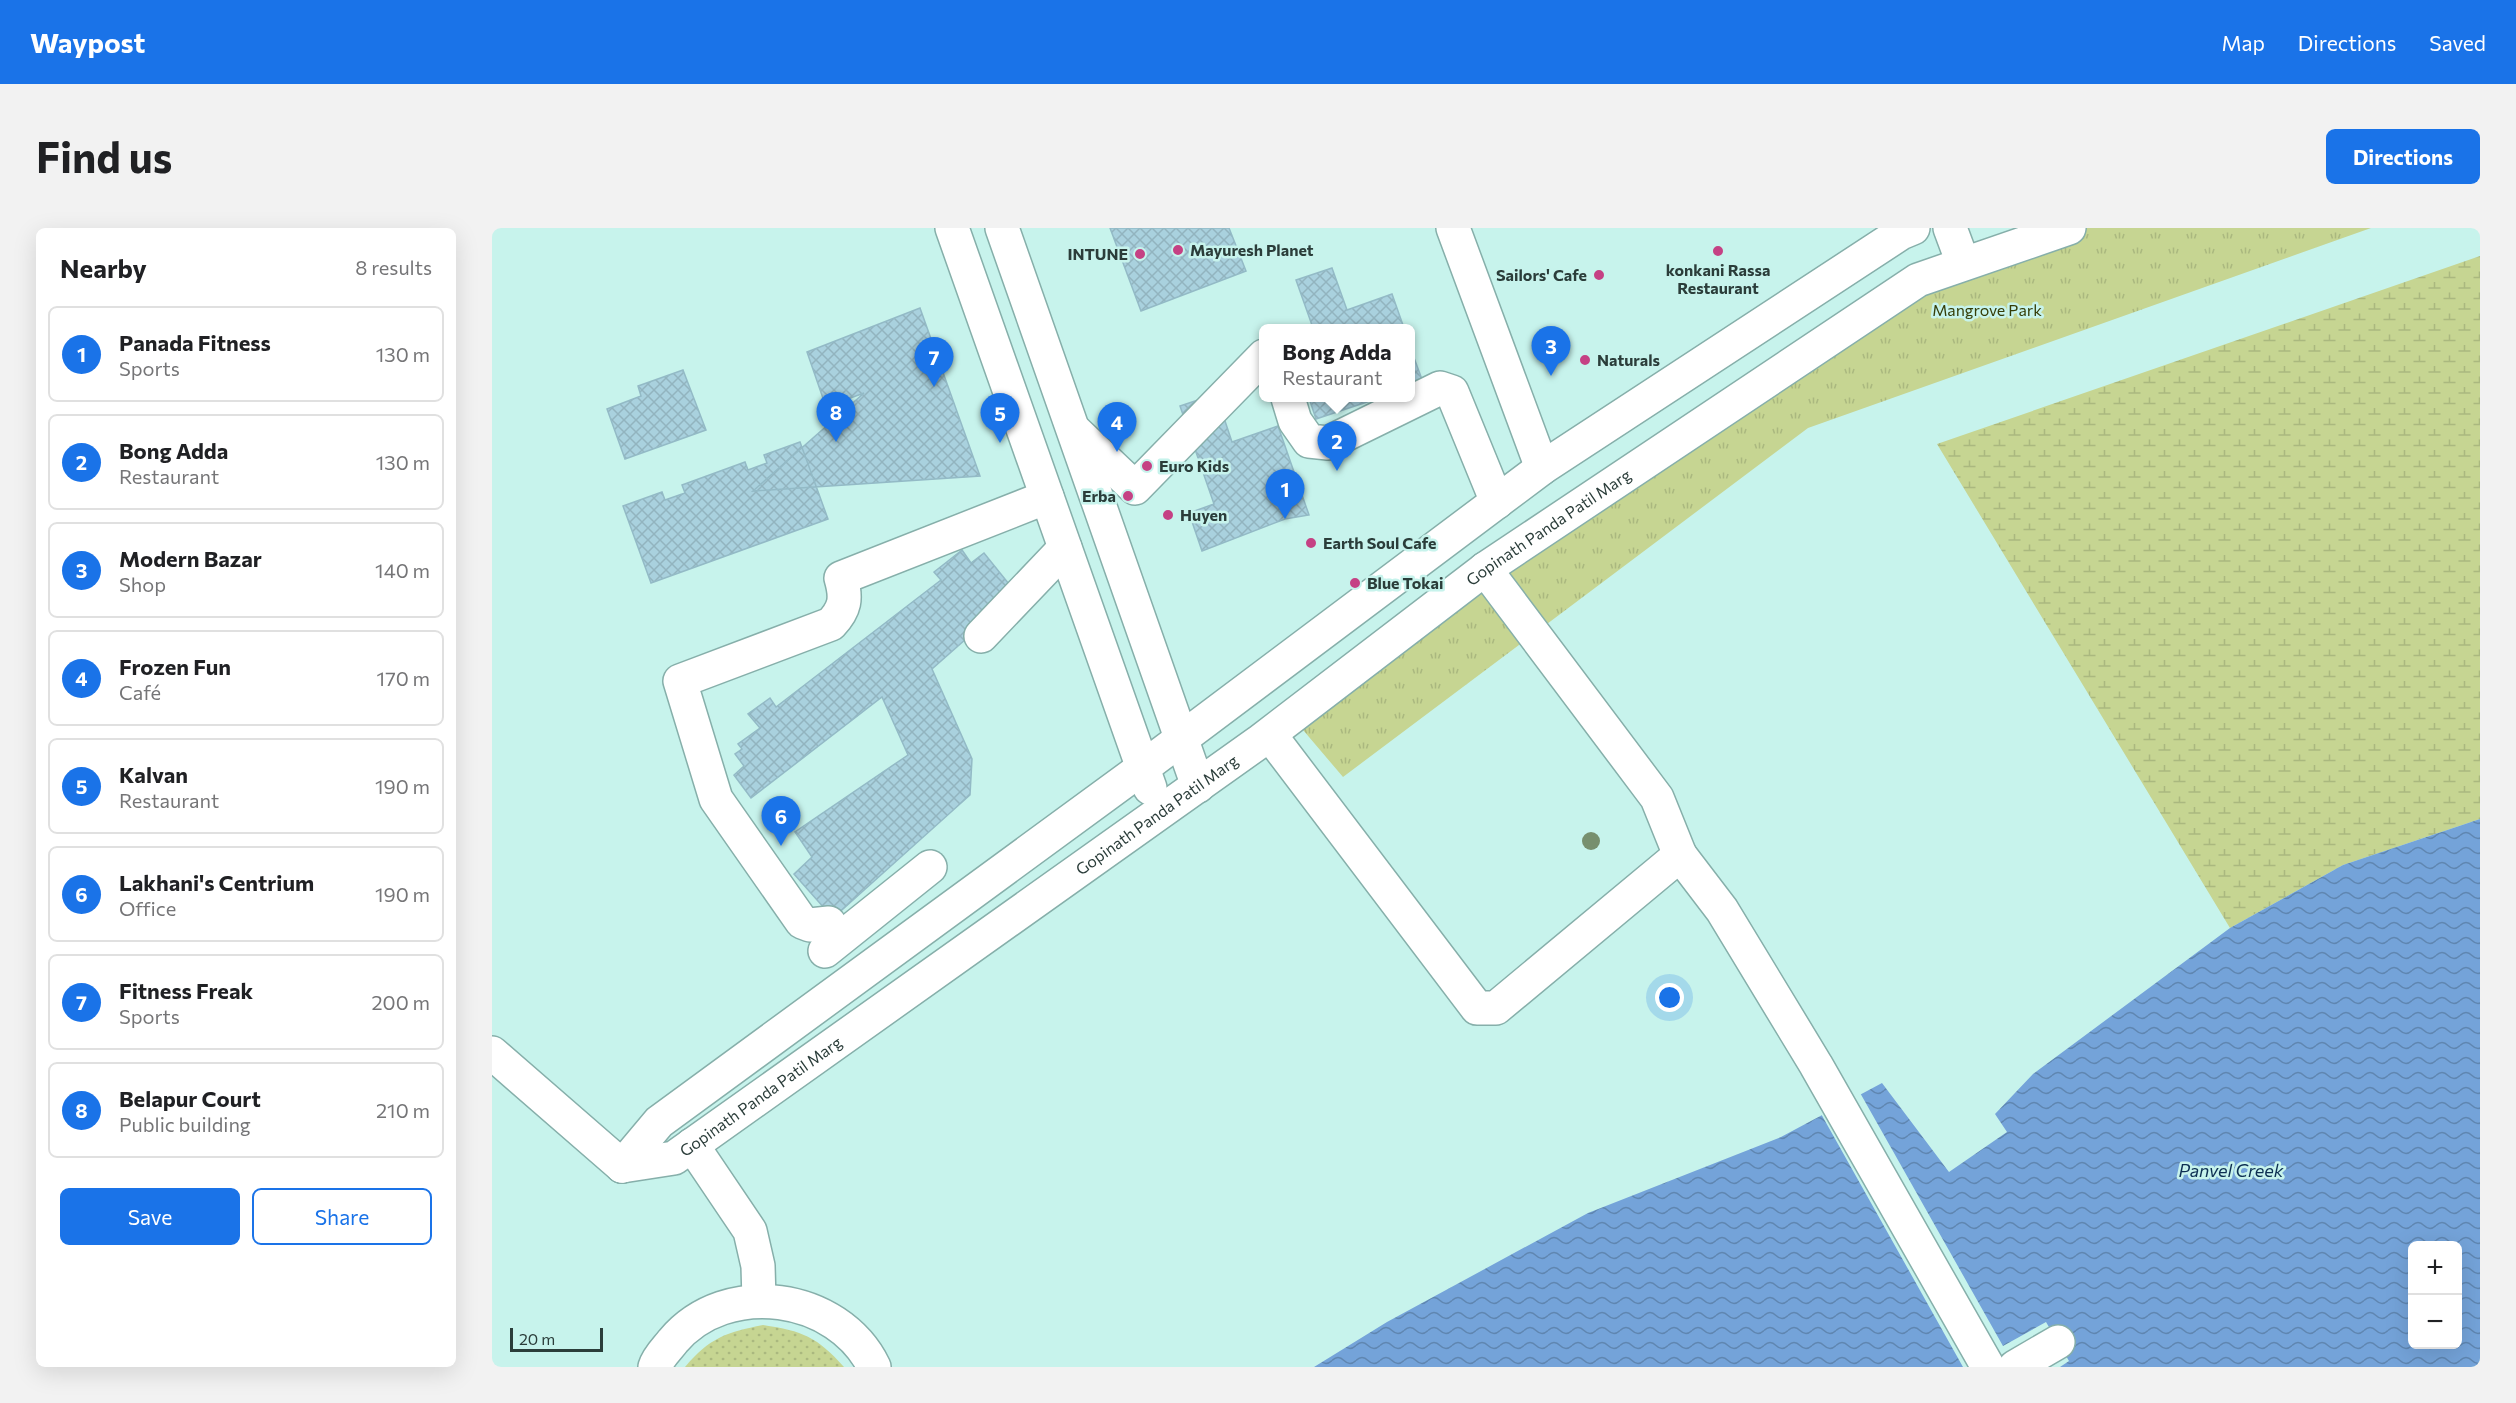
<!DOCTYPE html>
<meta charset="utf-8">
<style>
:root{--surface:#fff;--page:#f2f2f2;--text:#202124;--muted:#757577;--line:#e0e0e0;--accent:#1a73e8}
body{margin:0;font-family:Commissioner,sans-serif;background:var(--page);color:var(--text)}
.controls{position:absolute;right:18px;bottom:18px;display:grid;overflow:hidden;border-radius:9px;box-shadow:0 6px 24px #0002}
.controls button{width:54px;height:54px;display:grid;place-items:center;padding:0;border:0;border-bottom:2px solid var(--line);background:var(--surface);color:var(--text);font:30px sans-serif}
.scale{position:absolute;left:18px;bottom:15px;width:93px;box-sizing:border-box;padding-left:6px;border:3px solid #2b3d3a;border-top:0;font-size:16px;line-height:21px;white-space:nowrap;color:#2b3d3a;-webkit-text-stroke:4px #c7f3ec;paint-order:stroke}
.you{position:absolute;left:1178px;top:770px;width:21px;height:21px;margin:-15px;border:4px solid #fff;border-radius:50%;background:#1a73e8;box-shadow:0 0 0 9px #1a73e833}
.badge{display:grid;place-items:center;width:39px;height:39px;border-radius:50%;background:var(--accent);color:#fff;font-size:20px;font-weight:700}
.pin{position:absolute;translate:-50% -50px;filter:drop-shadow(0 2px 3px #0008)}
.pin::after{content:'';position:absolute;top:32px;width:21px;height:18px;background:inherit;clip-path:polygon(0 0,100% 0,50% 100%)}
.popup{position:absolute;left:767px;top:96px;width:156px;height:78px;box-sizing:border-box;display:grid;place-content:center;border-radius:9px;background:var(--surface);filter:drop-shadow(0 2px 4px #0005);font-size:20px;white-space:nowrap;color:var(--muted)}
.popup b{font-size:22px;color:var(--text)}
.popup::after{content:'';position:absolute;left:50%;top:100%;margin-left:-12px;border:12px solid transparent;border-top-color:var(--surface)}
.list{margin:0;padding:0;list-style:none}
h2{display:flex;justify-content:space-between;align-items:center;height:78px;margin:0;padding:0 24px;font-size:26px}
h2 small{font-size:20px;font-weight:400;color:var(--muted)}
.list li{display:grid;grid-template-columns:39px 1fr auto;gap:18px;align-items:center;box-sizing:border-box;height:96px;margin:0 12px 12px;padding:0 12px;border:2px solid var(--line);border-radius:9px}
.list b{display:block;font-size:22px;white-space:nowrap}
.list p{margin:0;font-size:20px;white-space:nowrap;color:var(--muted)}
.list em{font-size:20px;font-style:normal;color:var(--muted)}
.actions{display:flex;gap:12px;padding:18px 24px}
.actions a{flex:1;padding:14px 0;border:2px solid var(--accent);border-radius:9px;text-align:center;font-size:21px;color:var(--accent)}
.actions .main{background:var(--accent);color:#fff}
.map{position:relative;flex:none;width:1988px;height:1139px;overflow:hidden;border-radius:9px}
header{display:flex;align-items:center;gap:36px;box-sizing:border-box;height:84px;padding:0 30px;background:var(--accent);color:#fff}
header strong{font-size:28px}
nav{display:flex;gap:33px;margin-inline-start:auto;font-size:21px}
.intro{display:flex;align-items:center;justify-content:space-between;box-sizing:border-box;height:144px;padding:0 36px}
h1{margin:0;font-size:42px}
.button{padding:15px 27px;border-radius:9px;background:var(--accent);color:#fff;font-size:21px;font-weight:700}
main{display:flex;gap:36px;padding:0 36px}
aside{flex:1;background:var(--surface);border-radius:9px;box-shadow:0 6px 24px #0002}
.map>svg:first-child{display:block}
</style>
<header>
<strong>Waypost</strong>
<nav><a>Map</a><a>Directions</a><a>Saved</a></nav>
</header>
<div class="intro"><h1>Find us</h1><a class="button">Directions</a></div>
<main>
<aside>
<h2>Nearby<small>8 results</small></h2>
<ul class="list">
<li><span class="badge">1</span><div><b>Panada Fitness</b><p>Sports</p></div><em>130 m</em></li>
<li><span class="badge">2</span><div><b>Bong Adda</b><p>Restaurant</p></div><em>130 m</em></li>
<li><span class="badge">3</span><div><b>Modern Bazar</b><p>Shop</p></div><em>140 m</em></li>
<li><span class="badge">4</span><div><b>Frozen Fun</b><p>Café</p></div><em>170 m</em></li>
<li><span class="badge">5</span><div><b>Kalvan</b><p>Restaurant</p></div><em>190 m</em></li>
<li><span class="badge">6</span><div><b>Lakhani's Centrium</b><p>Office</p></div><em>190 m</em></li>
<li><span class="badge">7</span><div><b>Fitness Freak</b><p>Sports</p></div><em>200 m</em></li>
<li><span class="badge">8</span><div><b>Belapur Court</b><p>Public building</p></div><em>210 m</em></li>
</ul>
<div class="actions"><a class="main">Save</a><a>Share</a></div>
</aside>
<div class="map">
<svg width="1988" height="1139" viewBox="0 0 1988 1139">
<defs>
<pattern id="grass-dots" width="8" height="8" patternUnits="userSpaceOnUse" patternTransform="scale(1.5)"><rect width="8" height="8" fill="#c6d592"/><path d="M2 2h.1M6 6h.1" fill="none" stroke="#aab87f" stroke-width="1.8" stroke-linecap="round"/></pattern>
<pattern id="wetland-marsh" width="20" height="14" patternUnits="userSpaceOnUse" patternTransform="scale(1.5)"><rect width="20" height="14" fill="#c6d592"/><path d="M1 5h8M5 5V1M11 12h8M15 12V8" fill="none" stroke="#aab87f"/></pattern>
<pattern id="park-tufts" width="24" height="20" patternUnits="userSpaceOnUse" patternTransform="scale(1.5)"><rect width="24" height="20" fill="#c6d592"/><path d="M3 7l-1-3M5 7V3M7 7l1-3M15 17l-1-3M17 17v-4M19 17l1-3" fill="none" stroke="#aab87f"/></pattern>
<pattern id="water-waves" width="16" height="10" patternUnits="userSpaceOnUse" patternTransform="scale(1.5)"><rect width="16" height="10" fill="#74a3d9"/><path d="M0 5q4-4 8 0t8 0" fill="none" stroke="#5f86b1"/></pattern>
<pattern id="building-cross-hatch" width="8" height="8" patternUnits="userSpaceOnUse" patternTransform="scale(1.5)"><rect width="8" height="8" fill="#a9d1de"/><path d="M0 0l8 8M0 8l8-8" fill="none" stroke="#92b4bf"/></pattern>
</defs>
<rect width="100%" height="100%" fill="#c7f3ec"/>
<path fill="url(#grass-dots)" d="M 271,1097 C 311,1103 325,1109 352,1139 L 193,1139 C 217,1110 235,1104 271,1097 Z"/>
<path fill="url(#wetland-marsh)" d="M 1988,28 L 1988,591 L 1851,637 L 1738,700 L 1445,216 Z"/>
<path fill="url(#park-tufts)" d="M 1571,0 L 1879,0 L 1316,200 L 851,549 L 800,489 L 1471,35 Z"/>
<path fill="url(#water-waves)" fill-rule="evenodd" d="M 1988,591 L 1988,1139 L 822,1139 L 895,1094 L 1096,985 L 1289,909 L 1390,855 L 1457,944 L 1515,904 L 1503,886 L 1541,846 L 1738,700 L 1851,637 ZM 1920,1018 L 1966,1018 L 1966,1116 L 1920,1116 Z"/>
<path fill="#c7f3ec" d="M 1367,863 L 1511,1118 L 1554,1094 L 1577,1133 L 1568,1139 L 1471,1139 L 1328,884 Z"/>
<path fill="url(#building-cross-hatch)" stroke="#93bac6" stroke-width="1.5" d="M 618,0 L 737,0 L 754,43 L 649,83 Z
M 840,40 L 855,82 L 900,66 L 912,100 L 821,100 L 804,52 Z
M 428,80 L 488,248 L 261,263 L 372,165 L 334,179 L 315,124 Z
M 918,119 L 931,154 L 918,159 Z
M 191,142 L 214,202 L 133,231 L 115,181 L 149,168 L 146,158 Z
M 724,166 L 740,214 L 786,198 L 817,287 L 793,291 L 710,323 L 697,285 L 722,276 L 688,178 Z
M 817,170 L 887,170 L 824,191 Z
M 308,214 L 336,291 L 159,355 L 131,278 L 170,264 L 173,272 L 193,265 L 190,257 L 253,234 L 256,242 L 275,235 L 272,227 Z
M 470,322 L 479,335 L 492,325 L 525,366 L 440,441 L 480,531 L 478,567 L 341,690 L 302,646 L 320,629 L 303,604 L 416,527 L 390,469 L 259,570 L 242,547 L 252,538 L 243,526 L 250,521 L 246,516 L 268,500 L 256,486 L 278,470 L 284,479 L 449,352 L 442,344 Z"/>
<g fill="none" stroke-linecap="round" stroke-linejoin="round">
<g stroke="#86afaa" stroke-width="36">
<g id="minor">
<path d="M 460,0 L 658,560"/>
<path d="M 510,0 L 706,558"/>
<path d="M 961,0 L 1050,240"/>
<path d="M 1458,0 L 1471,35"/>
<path d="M 796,170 L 803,193 L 817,213 L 836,215 L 948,160 L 960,164 L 1005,274"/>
<path d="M 584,204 L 643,260 L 772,128"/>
<path d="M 489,408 L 573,320"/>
<path d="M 778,507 L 985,780 L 1004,780 L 1188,627 L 1165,570 L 993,341"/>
<path d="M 1188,627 L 1230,682 L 1324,837 L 1496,1139"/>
<path d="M 337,695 L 318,697 L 310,694 L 224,571 L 188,453 L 339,396 C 353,381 355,371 349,350 L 555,269"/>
<path d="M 333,723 L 438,639"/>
<path d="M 0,825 L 130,938"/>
<path d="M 200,917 L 258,1003 L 266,1038 L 267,1072"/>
<path id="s1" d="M 130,938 L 182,930 L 767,514 L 993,341 L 1426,52 L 1577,0"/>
<path d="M 130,938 L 167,894 L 649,541 L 1050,240 L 1409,5 L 1421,0"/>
<path d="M 163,1139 C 166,1129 175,1121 181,1113 C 234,1050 346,1065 382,1139"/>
<path d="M 1523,1139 L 1566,1114"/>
</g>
</g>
<use href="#minor" stroke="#fff" stroke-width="33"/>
</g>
<circle fill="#778f6e" cx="1099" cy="613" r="9"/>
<g fill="#c54184" stroke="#c7f3ec" stroke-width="2">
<circle cx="686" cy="22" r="6"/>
<circle cx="1226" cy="23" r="6"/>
<circle cx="648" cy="26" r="6"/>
<circle cx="1107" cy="47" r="6"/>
<circle cx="1093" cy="132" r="6"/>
<circle cx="655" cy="238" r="6"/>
<circle cx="636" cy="268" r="6"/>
<circle cx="676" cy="287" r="6"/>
<circle cx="819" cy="315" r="6"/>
<circle cx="863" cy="355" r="6"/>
</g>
<g text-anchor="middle" stroke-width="5" stroke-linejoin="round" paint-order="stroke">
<g font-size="16" font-weight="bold" fill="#2b3d3a" stroke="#c7f3ec" text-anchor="start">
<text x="698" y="28">Mayuresh Planet</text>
<text x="636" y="32" text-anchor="end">INTUNE</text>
<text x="1226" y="48" text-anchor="middle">konkani Rassa<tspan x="1226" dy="18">Restaurant</tspan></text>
<text x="1095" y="53" text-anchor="end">Sailors' Cafe</text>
<text x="1105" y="138">Naturals</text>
<text x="667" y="244">Euro Kids</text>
<text x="624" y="274" text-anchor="end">Erba</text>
<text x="688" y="293">Huyen</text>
<text x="831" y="321">Earth Soul Cafe</text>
<text x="875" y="361">Blue Tokai</text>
</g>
<g font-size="16" fill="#353d07" stroke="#c7f3ec">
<text x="1495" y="88">Mangrove Park</text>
</g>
<g font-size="16" fill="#2b3d3a" stroke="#c7f3ec">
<text dy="6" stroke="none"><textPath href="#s1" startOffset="1131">Gopinath Panda Patil Marg</textPath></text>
<text dy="6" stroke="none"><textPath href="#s1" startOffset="645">Gopinath Panda Patil Marg</textPath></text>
<text dy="6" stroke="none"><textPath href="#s1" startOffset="159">Gopinath Panda Patil Marg</textPath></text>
</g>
<g font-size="18" font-style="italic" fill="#0d2f52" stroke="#c7f3ec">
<text x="1739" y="949">Panvel Creek</text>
</g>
</g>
</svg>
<div class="controls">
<button>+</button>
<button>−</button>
</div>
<div class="scale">20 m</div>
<div class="you"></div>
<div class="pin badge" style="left:793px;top:291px">1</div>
<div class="pin badge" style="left:845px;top:243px">2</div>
<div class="popup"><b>Bong Adda</b>Restaurant</div>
<div class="pin badge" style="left:1059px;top:148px">3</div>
<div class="pin badge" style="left:625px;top:224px">4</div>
<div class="pin badge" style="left:508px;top:215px">5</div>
<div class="pin badge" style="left:289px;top:618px">6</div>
<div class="pin badge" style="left:442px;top:159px">7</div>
<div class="pin badge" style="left:344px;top:214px">8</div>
</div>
</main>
